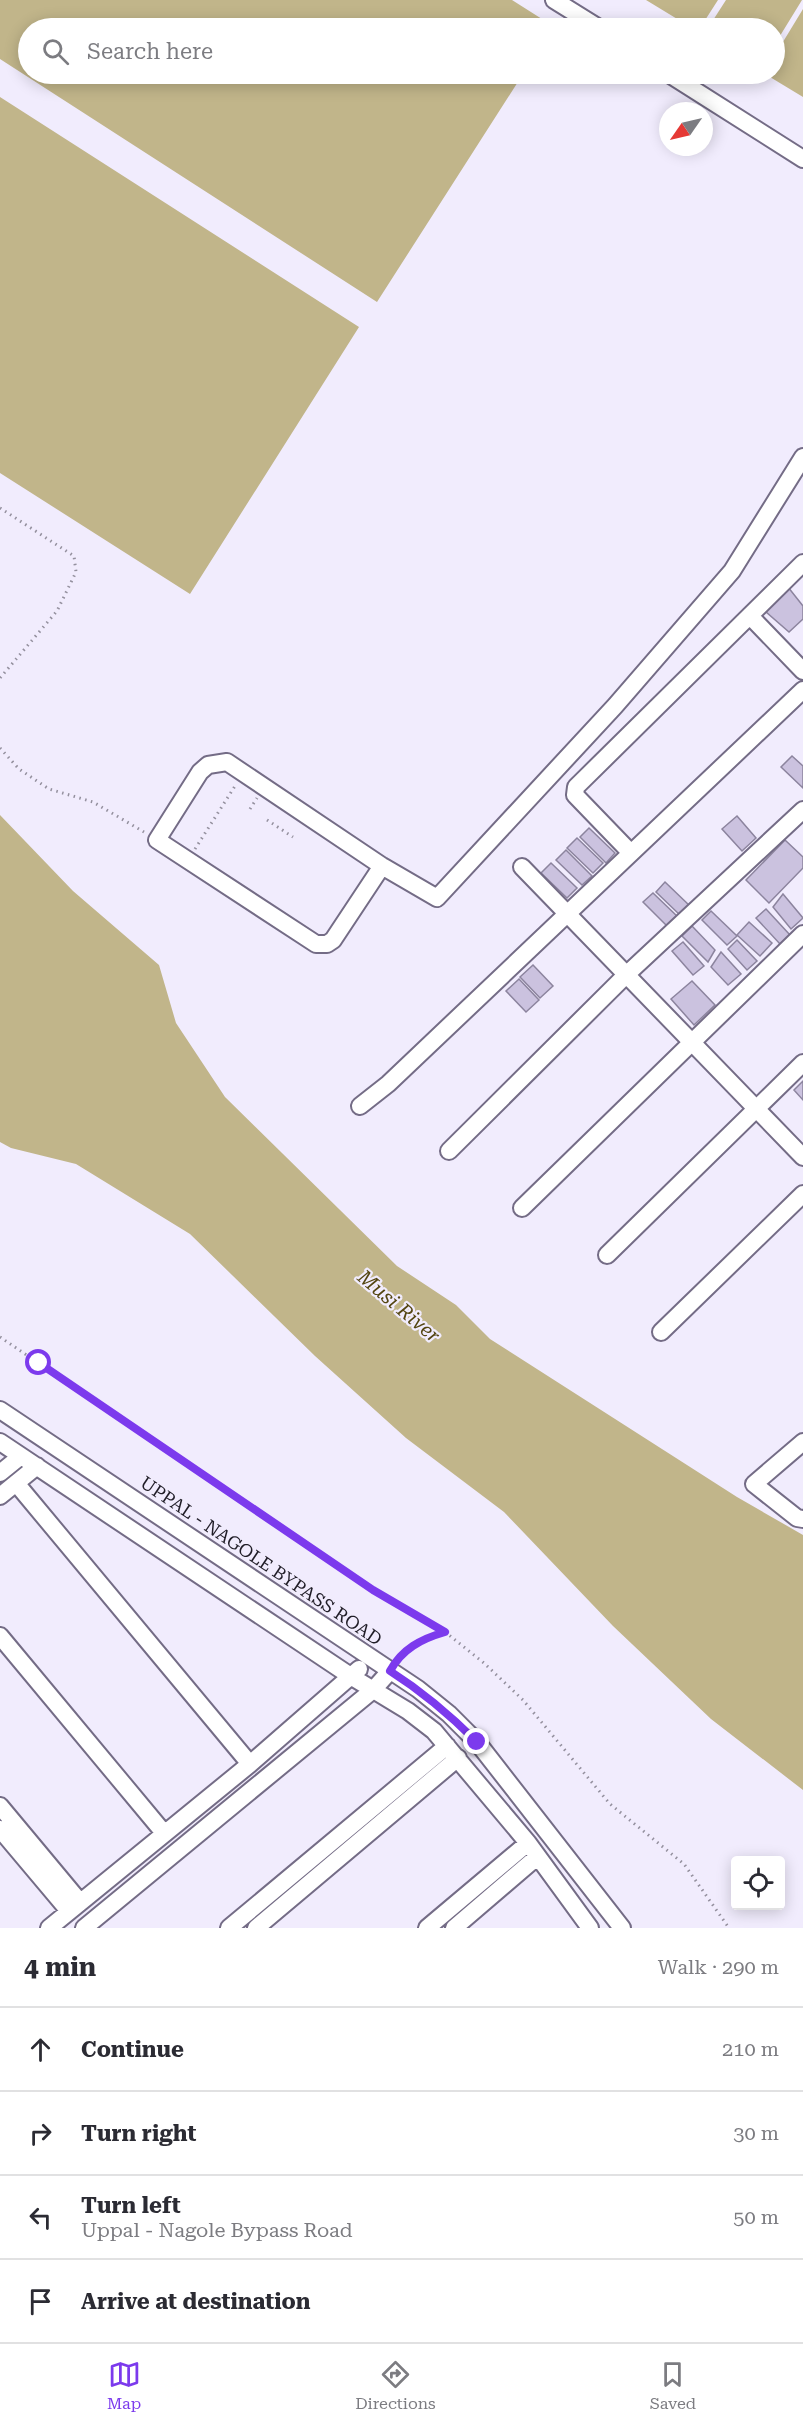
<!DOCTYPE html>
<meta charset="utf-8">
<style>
:root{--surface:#fff;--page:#f7f7f7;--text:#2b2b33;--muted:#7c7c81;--line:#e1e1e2;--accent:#7c3aed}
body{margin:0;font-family:"Roboto Serif",serif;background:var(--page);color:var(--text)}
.controls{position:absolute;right:18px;bottom:18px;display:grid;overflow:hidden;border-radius:6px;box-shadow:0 3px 15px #0003}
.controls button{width:54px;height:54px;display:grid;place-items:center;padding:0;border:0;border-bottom:2px solid var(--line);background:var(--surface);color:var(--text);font:30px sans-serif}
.compass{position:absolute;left:659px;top:102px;width:54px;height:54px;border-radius:50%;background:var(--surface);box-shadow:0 3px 15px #0003;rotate:236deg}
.stop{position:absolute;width:18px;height:18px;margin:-14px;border:4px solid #7c3aed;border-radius:50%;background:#fff}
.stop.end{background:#7c3aed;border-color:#fff;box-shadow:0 2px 6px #0008}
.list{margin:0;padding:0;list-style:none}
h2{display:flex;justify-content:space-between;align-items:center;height:78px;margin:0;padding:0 24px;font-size:26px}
h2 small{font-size:20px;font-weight:400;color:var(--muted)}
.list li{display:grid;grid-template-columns:39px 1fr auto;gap:18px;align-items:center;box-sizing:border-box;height:84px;padding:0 24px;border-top:2px solid var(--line)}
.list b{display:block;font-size:22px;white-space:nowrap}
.list p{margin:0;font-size:20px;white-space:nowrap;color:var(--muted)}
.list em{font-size:20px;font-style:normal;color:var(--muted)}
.icon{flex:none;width:33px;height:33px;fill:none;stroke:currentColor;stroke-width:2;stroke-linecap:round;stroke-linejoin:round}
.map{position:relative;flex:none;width:803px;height:1928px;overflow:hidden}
.search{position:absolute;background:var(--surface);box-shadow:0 3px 15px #0003;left:18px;right:18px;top:18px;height:66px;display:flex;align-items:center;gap:15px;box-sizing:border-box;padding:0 21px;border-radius:33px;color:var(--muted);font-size:22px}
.sheet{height:414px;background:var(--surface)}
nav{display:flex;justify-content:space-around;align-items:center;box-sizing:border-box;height:84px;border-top:2px solid var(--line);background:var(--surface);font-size:16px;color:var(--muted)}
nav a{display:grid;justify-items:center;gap:3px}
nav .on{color:var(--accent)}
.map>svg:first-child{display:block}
</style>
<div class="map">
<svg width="803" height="1928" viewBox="0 0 803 1928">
<rect width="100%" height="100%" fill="#f1ecfd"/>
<path fill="#c1b58a" d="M 0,0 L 512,0 L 553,26 L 552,28 L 28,28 L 28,74 L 523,74 L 377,302 L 0,59 Z
M 646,0 L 718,0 L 700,28 L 692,28 Z
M 726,0 L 802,0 L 775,44 L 774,28 L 708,28 Z
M 803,9 L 803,97 L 765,74 L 774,74 L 775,55 Z
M 0,97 L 359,327 L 190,594 L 0,473 Z
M 0,815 L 73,891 L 159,965 L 176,1023 L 225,1097 L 397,1266 L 456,1305 L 490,1339 L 737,1497 L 803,1535 L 803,1790 L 711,1719 L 613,1626 L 504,1512 L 406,1438 L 315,1356 L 190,1234 L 76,1164 L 11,1148 L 0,1142 Z"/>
<path fill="#cbc2df" stroke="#8c849e" stroke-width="1.5" d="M 784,582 L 803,606 L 803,619 L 789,632 L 759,606 Z
M 792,756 L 803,766 L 803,788 L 781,767 Z
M 737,816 L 756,838 L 742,851 L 722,829 Z
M 589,828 L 615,853 L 606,863 L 580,837 Z
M 577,838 L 603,863 L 593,873 L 567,848 Z
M 785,840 L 803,857 L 803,868 L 769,903 L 746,880 Z
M 566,850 L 592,876 L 582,885 L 556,860 Z
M 551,863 L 577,888 L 567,898 L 541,873 Z
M 665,882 L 691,907 L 682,917 L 656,892 Z
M 653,893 L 679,918 L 669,928 L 643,902 Z
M 783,894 L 803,918 L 791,929 L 773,907 Z
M 766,909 L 790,935 L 780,944 L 756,918 Z
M 711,911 L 737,936 L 727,945 L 702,920 Z
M 749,922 L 772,943 L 760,956 L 737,935 Z
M 692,926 L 715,950 L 708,962 L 682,936 Z
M 737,940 L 757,961 L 747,970 L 728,949 Z
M 683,942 L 704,966 L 693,975 L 672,951 Z
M 721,952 L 741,974 L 728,985 L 711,967 Z
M 533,965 L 553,986 L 540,998 L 520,977 Z
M 519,979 L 539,1000 L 526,1012 L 506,991 Z
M 692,981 L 715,1005 L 694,1025 L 671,999 Z
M 803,1081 L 803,1100 L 794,1090 Z"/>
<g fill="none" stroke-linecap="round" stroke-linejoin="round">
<g stroke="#746c86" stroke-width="20">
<path id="minor" d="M 554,0 L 599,28
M 669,74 L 803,159
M 750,616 L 803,671
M 630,852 L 575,795 L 576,787 L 803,563
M 382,866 L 333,940 L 327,944 L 316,944 L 157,840 L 200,772 L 208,765 L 227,762 L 382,866 L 437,898 L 615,706 L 732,571 L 803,457
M 522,867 L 803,1157
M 360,1106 L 388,1084 L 803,690
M 449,1151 L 626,975 L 803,810
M 522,1208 L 803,934
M 607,1255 L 803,1063
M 661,1332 L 803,1194
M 0,1410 L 418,1689 L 449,1714 L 477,1742 L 622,1928
M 0,1442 L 352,1677 L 408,1711 L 434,1731 L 528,1843 L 590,1928
M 803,1442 L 754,1484 L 797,1518 L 803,1519
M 0,1473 L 21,1456
M 16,1483 L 250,1764
M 0,1496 L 37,1466
M 0,1636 L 164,1833
M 0,1806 L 80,1902
M 0,1829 L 69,1911
M 49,1928 L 250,1764 L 359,1669
M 84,1928 L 373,1690 L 390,1671
M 229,1928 L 447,1746
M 256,1928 L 458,1758
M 427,1928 L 528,1843
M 454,1928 L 537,1857"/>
</g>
<path stroke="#94909e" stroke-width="3" stroke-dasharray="1.5 4.5" stroke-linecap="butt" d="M 0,508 L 74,556 L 76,572 L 57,611 L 0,678
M 0,748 L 19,769 L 49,789 L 93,802 L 144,832
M 250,809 L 257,798
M 267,820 L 293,837
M 195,849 L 235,786
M 0,1337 L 373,1590 L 444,1631 L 484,1663 L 523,1700 L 610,1804 L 684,1864 L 729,1928
M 399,1658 L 422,1640 L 445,1632"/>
<use href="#minor" stroke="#fff" stroke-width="16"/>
</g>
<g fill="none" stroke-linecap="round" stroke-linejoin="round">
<path stroke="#7c3aed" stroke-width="8" d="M 39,1363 L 373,1590 L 445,1632 C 421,1639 402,1649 390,1671 C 423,1692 450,1715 477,1742"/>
</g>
<g text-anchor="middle" stroke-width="4.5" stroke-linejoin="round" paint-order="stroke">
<g font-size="18" fill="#201d27" stroke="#f1ecfd">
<text transform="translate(261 1561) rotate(34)" y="6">UPPAL - NAGOLE BYPASS ROAD</text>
</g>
<g font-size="20" font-style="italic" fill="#544612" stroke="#f1ecfd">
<text transform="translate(399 1306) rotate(40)" y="7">Musi River</text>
</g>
</g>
</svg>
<div class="controls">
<button><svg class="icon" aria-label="locate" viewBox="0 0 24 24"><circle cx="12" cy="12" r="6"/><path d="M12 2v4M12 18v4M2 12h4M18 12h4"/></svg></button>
</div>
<svg class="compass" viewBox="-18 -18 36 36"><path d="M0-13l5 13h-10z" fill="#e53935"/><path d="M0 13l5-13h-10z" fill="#7c7c81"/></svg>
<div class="stop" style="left:39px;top:1363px"></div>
<div class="stop end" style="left:477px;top:1742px"></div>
<div class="search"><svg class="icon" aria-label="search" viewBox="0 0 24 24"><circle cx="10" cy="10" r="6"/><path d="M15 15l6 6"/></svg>Search here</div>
</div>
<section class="sheet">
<h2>4 min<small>Walk · 290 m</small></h2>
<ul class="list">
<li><svg class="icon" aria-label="ahead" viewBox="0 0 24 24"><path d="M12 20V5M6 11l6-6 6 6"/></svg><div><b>Continue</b></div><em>210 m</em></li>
<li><svg class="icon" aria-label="right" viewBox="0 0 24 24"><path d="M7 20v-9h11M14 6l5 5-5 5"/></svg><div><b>Turn right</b></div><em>30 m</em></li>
<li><svg class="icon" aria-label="left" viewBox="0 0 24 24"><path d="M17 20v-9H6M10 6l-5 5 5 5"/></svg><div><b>Turn left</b><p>Uppal - Nagole Bypass Road</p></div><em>50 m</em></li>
<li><svg class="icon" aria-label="arrive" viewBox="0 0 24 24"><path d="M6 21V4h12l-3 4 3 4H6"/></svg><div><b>Arrive at destination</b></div></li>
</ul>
</section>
<nav>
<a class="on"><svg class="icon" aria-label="map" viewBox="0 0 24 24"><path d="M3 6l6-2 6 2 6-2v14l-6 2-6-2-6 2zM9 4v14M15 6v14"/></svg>Map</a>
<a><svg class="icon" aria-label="directions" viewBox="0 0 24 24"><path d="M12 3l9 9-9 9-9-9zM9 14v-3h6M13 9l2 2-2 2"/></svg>Directions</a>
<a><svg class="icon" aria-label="saved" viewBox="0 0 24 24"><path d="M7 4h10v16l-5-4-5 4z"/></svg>Saved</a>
</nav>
